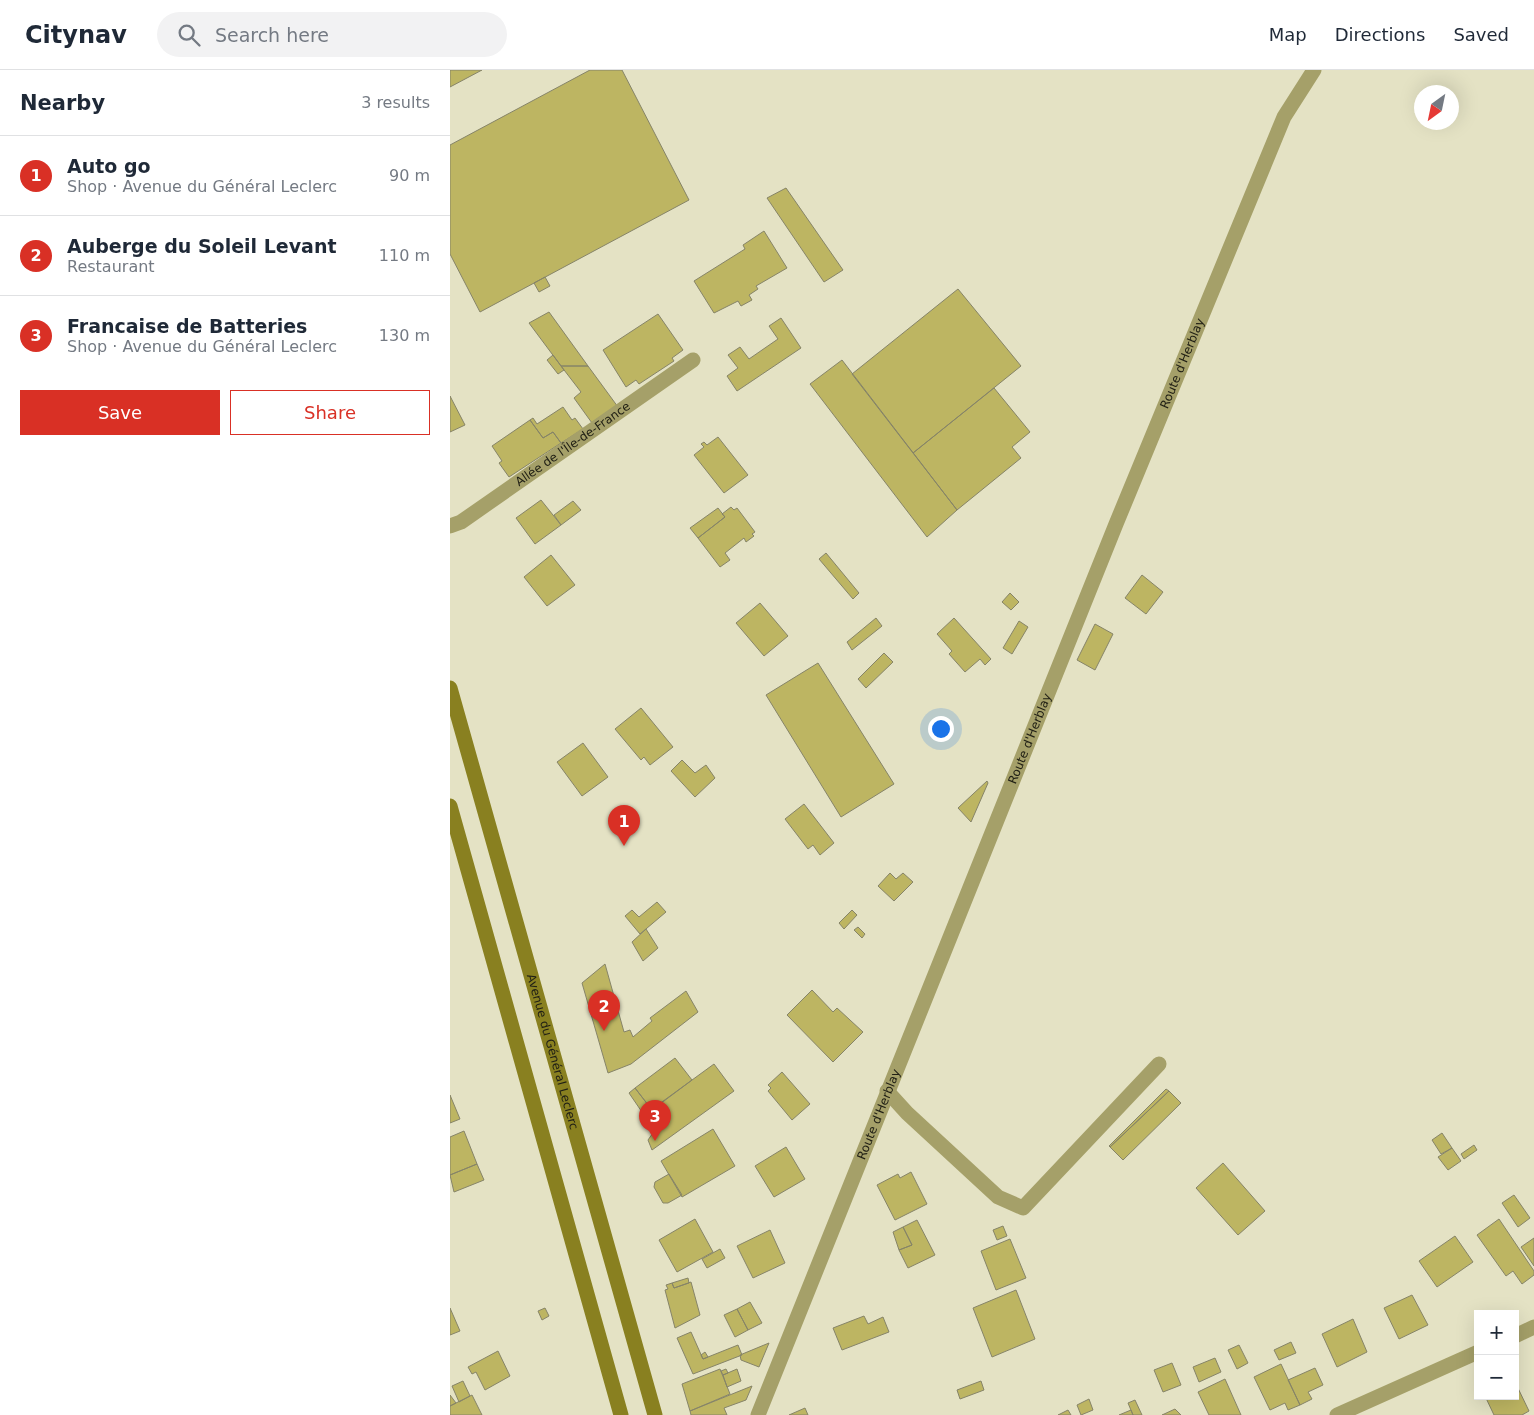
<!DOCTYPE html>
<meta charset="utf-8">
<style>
:root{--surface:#fff;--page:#f2f2f3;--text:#1f2937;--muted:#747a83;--line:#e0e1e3;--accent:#d93025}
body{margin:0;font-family:"DejaVu Sans",sans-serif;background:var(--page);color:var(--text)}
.controls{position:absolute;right:15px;bottom:15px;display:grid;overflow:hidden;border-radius:0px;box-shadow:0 5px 20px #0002}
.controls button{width:45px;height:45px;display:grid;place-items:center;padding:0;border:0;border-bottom:1px solid var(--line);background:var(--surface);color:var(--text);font:25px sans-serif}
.compass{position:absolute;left:964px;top:15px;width:45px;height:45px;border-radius:50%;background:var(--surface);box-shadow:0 5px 20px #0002;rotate:213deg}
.you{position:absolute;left:490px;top:658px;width:18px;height:18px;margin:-12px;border:4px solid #fff;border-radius:50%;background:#1a73e8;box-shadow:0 0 0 8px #1a73e833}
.badge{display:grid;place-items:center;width:32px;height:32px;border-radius:50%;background:var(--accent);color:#fff;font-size:16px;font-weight:700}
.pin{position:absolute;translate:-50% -41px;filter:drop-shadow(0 1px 2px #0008)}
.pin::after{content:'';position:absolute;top:26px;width:18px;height:15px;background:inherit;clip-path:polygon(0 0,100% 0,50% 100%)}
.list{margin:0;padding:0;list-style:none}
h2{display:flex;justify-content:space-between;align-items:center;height:65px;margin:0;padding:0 20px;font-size:21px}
h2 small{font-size:16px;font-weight:400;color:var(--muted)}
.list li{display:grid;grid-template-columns:32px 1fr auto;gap:15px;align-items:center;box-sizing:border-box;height:80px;padding:0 20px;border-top:1px solid var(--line)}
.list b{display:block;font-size:19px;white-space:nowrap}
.list p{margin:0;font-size:16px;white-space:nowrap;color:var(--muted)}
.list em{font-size:16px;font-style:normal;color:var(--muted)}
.actions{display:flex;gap:10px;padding:15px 20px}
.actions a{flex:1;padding:11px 0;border:1px solid var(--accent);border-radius:0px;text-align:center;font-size:18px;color:var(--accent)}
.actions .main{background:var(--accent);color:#fff}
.icon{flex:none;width:28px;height:28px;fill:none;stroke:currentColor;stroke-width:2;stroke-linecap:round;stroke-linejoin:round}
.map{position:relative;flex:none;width:1084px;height:1345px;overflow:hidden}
header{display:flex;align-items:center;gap:30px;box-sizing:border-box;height:70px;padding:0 25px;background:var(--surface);border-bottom:1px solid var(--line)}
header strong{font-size:24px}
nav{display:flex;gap:28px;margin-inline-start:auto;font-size:18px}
.search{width:350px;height:45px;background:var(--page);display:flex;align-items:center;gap:12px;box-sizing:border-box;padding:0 18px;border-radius:28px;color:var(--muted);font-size:19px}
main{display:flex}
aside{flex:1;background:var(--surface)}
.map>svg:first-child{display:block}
</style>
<header>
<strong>Citynav</strong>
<div class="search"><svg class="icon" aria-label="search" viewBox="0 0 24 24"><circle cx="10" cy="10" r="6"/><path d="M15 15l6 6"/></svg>Search here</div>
<nav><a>Map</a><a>Directions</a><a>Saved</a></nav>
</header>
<main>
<aside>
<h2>Nearby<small>3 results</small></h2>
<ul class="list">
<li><span class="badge">1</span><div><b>Auto go</b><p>Shop · Avenue du Général Leclerc</p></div><em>90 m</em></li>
<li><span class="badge">2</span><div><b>Auberge du Soleil Levant</b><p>Restaurant</p></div><em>110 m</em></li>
<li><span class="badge">3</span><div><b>Francaise de Batteries</b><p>Shop · Avenue du Général Leclerc</p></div><em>130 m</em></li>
</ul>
<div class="actions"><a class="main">Save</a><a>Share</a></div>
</aside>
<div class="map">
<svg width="1084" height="1345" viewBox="0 0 1084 1345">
<rect width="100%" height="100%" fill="#e4e2c4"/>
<path fill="#bdb562" stroke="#868468" d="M 0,0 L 32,0 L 0,17 Z
M 140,0 L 172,0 L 239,130 L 30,242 L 0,184 L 0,75 Z
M 336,118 L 393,200 L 374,212 L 317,128 Z
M 314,161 L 337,198 L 306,216 L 308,219 L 299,225 L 302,230 L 291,236 L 288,231 L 264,243 L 244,211 L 295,179 L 293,175 Z
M 95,207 L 100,216 L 89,222 L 84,213 Z
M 508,219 L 571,296 L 463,383 L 402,304 Z
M 99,242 L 138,296 L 111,296 L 79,253 Z
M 208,244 L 233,280 L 222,288 L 224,291 L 189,314 L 186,310 L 176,317 L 153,280 Z
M 331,248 L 351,278 L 287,321 L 277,306 L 288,298 L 278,285 L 290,277 L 299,289 L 328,269 L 319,256 Z
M 103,285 L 114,300 L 108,304 L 97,290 Z
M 392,290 L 507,440 L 477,467 L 360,314 Z
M 111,296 L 138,296 L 168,337 L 142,353 L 124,328 L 131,322 Z
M 544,318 L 580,362 L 562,377 L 571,388 L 507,440 L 463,383 Z
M 0,326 L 15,355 L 0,362 Z
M 113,337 L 122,350 L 125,348 L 133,359 L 111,373 L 103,362 L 93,368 L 80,350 L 83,348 L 87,354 Z
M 80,350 L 93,368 L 103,362 L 111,373 L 59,407 L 49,393 L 52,391 L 42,376 Z
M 268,367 L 298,405 L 274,423 L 244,385 L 254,377 L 251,374 L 254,372 L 257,375 Z
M 91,430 L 111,455 L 85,474 L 66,448 Z
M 123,431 L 131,440 L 111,455 L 104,445 Z
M 281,437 L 284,440 L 287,438 L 305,462 L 302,464 L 304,466 L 296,472 L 294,468 L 275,483 L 280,490 L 270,497 L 248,468 L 275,447 L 272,444 Z
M 268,438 L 275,447 L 248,468 L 240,458 Z
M 376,483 L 409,523 L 403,529 L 369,489 Z
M 101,485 L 125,515 L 97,536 L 74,507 Z
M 692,505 L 713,522 L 696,544 L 675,528 Z
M 560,523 L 569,532 L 561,540 L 552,532 Z
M 310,533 L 338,566 L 314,586 L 286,553 Z
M 426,548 L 432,556 L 402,580 L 397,572 Z
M 504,548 L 541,589 L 535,595 L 530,589 L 515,602 L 499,584 L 502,581 L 487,564 Z
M 569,551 L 578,557 L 562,584 L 553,578 Z
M 645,554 L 663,564 L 645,600 L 627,590 Z
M 434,583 L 443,592 L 416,618 L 408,609 Z
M 368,593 L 444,714 L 391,747 L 316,625 Z
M 191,638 L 223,677 L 200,695 L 194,687 L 191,690 L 165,659 Z
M 133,673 L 158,707 L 132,726 L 107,692 Z
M 232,690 L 245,703 L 256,695 L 265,708 L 245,727 L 221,701 Z
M 537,711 L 538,713 L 521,752 L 508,738 Z
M 354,734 L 384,773 L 370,785 L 363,775 L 358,779 L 335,749 Z
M 440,803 L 446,809 L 453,803 L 463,812 L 444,831 L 428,816 Z
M 207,832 L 216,842 L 190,864 L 175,846 L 182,840 L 189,847 Z
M 402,840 L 407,845 L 394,859 L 389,853 Z
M 408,857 L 415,864 L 412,868 L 404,860 Z
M 196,859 L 208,878 L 193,891 L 182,872 Z
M 155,894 L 174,962 L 180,960 L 183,967 L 202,951 L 200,948 L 236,921 L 248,942 L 181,994 L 158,1003 L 132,913 Z
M 362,920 L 383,942 L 387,938 L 413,962 L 383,992 L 337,945 Z
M 225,988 L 242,1010 L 202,1040 L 185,1018 Z
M 264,994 L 284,1021 L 202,1080 L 198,1070 L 205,1060 L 194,1045 Z
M 332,1002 L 360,1034 L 342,1050 L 318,1021 L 321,1018 L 318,1015 Z
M 185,1018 L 202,1040 L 194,1045 L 179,1023 Z
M 716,1019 L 719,1021 L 660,1077 L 659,1076 Z
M 719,1021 L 731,1033 L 673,1090 L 660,1077 Z
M 0,1025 L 10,1049 L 0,1053 Z
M 263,1059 L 285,1096 L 232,1127 L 211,1091 Z
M 14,1061 L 27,1094 L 0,1105 L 0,1067 Z
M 992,1063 L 1002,1078 L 991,1084 L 982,1070 Z
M 1024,1075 L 1027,1080 L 1014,1089 L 1011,1084 Z
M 336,1077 L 355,1109 L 324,1127 L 305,1096 Z
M 1002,1078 L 1011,1091 L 998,1100 L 988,1087 Z
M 773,1093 L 815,1141 L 788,1165 L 746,1118 Z
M 27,1094 L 34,1110 L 4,1122 L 0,1105 Z
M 461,1102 L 477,1134 L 445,1150 L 427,1115 L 448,1104 L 450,1108 Z
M 219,1104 L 232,1125 L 218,1133 L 213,1133 L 204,1117 L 205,1112 Z
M 1064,1125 L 1080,1148 L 1068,1157 L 1052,1133 Z
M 245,1149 L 263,1182 L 227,1202 L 209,1170 Z
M 1049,1149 L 1084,1201 L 1084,1205 L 1072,1214 L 1063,1201 L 1056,1206 L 1027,1165 Z
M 467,1150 L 485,1185 L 458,1198 L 449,1180 L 462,1175 L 453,1157 Z
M 553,1156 L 557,1166 L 547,1170 L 543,1160 Z
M 453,1157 L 462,1175 L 449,1180 L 443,1162 Z
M 320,1160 L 335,1193 L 303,1208 L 287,1176 Z
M 1005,1166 L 1023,1192 L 987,1217 L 969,1191 Z
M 1084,1168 L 1084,1196 L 1071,1177 Z
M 560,1169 L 576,1208 L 546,1220 L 531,1181 Z
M 270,1179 L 275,1188 L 257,1198 L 252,1189 Z
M 238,1208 L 239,1213 L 224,1218 L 222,1213 Z
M 241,1212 L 250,1245 L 225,1258 L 215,1220 L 218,1219 L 216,1215 L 222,1213 L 224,1218 Z
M 566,1220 L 585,1269 L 542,1287 L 523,1238 Z
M 962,1225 L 978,1255 L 949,1269 L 934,1238 Z
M 300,1232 L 312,1253 L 298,1260 L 287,1239 Z
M 0,1238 L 10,1261 L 0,1265 Z
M 95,1238 L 99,1246 L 92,1250 L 88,1241 Z
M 287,1239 L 298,1260 L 285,1267 L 274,1245 Z
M 414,1246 L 418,1254 L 433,1247 L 439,1262 L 392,1280 L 383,1258 Z
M 903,1249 L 917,1282 L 887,1297 L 872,1264 Z
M 241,1262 L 253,1289 L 288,1275 L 292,1285 L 243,1304 L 227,1268 Z
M 841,1272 L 846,1283 L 829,1290 L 824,1280 Z
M 319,1273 L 309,1297 L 291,1290 L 290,1285 Z
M 789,1275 L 798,1293 L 787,1299 L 778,1280 Z
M 48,1281 L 60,1306 L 35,1320 L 26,1302 L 22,1304 L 18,1297 Z
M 255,1282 L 258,1287 L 253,1289 L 251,1285 Z
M 765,1288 L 771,1302 L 749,1312 L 743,1297 Z
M 722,1293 L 731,1315 L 713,1322 L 704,1300 Z
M 831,1294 L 850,1335 L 838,1340 L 835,1333 L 820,1340 L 804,1307 Z
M 865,1298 L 873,1315 L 858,1322 L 862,1329 L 850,1335 L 838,1310 Z
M 270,1299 L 280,1324 L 240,1341 L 232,1314 Z
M 276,1299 L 278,1303 L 273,1305 L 271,1301 Z
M 287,1299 L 291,1311 L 277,1317 L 273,1305 Z
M 775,1309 L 791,1345 L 759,1345 L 748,1322 Z
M 13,1311 L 20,1326 L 9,1332 L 2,1316 Z
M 531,1311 L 534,1320 L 510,1329 L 507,1320 Z
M 1065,1312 L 1079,1341 L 1072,1345 L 1044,1345 L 1035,1326 L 1065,1326 Z
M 302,1316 L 296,1330 L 274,1338 L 277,1345 L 241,1345 L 240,1341 Z
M 0,1325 L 6,1333 L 0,1336 Z
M 22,1325 L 32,1345 L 0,1345 L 0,1336 Z
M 639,1329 L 643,1340 L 631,1345 L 627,1335 Z
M 685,1330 L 692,1345 L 683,1345 L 678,1333 Z
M 355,1338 L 358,1345 L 339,1345 Z
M 725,1339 L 731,1345 L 712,1345 Z
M 618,1340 L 621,1345 L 608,1345 Z
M 681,1340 L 683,1345 L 669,1345 Z"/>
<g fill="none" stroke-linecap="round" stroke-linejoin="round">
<g stroke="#a5a069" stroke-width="15">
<path id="s1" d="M 0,456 L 11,452 L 243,290"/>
<path d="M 437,1021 L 457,1043 L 548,1127 L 573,1138 L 709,994"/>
</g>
<g stroke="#a5a069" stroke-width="15">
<path d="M 1065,1266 L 1084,1257"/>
<path id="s2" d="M 308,1345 L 666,454 L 834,47 L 864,0"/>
<path d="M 887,1345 L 1028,1282"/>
</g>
<g stroke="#898020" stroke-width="15">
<path id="s3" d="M 0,618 L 205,1345"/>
<path d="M 0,736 L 171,1345"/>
</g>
</g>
<g text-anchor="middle" stroke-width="5" stroke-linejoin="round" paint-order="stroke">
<g font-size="12" fill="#212015" stroke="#f1efd0">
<text dy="4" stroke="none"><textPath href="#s2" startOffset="1134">Route d'Herblay</textPath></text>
<text dy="4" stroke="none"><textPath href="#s1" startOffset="148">Allée de l'Île-de-France</textPath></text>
<text dy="4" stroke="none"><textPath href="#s2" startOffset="729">Route d'Herblay</textPath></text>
<text dy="4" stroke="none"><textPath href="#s3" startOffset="378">Avenue du Général Leclerc</textPath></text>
<text dy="4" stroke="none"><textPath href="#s2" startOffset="324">Route d'Herblay</textPath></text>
</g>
</g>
</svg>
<div class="controls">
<button>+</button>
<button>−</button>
</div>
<svg class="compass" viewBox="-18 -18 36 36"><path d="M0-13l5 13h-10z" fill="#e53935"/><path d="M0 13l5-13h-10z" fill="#747a83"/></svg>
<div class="you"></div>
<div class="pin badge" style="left:174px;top:776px">1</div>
<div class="pin badge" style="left:154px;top:961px">2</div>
<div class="pin badge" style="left:205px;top:1071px">3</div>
</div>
</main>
